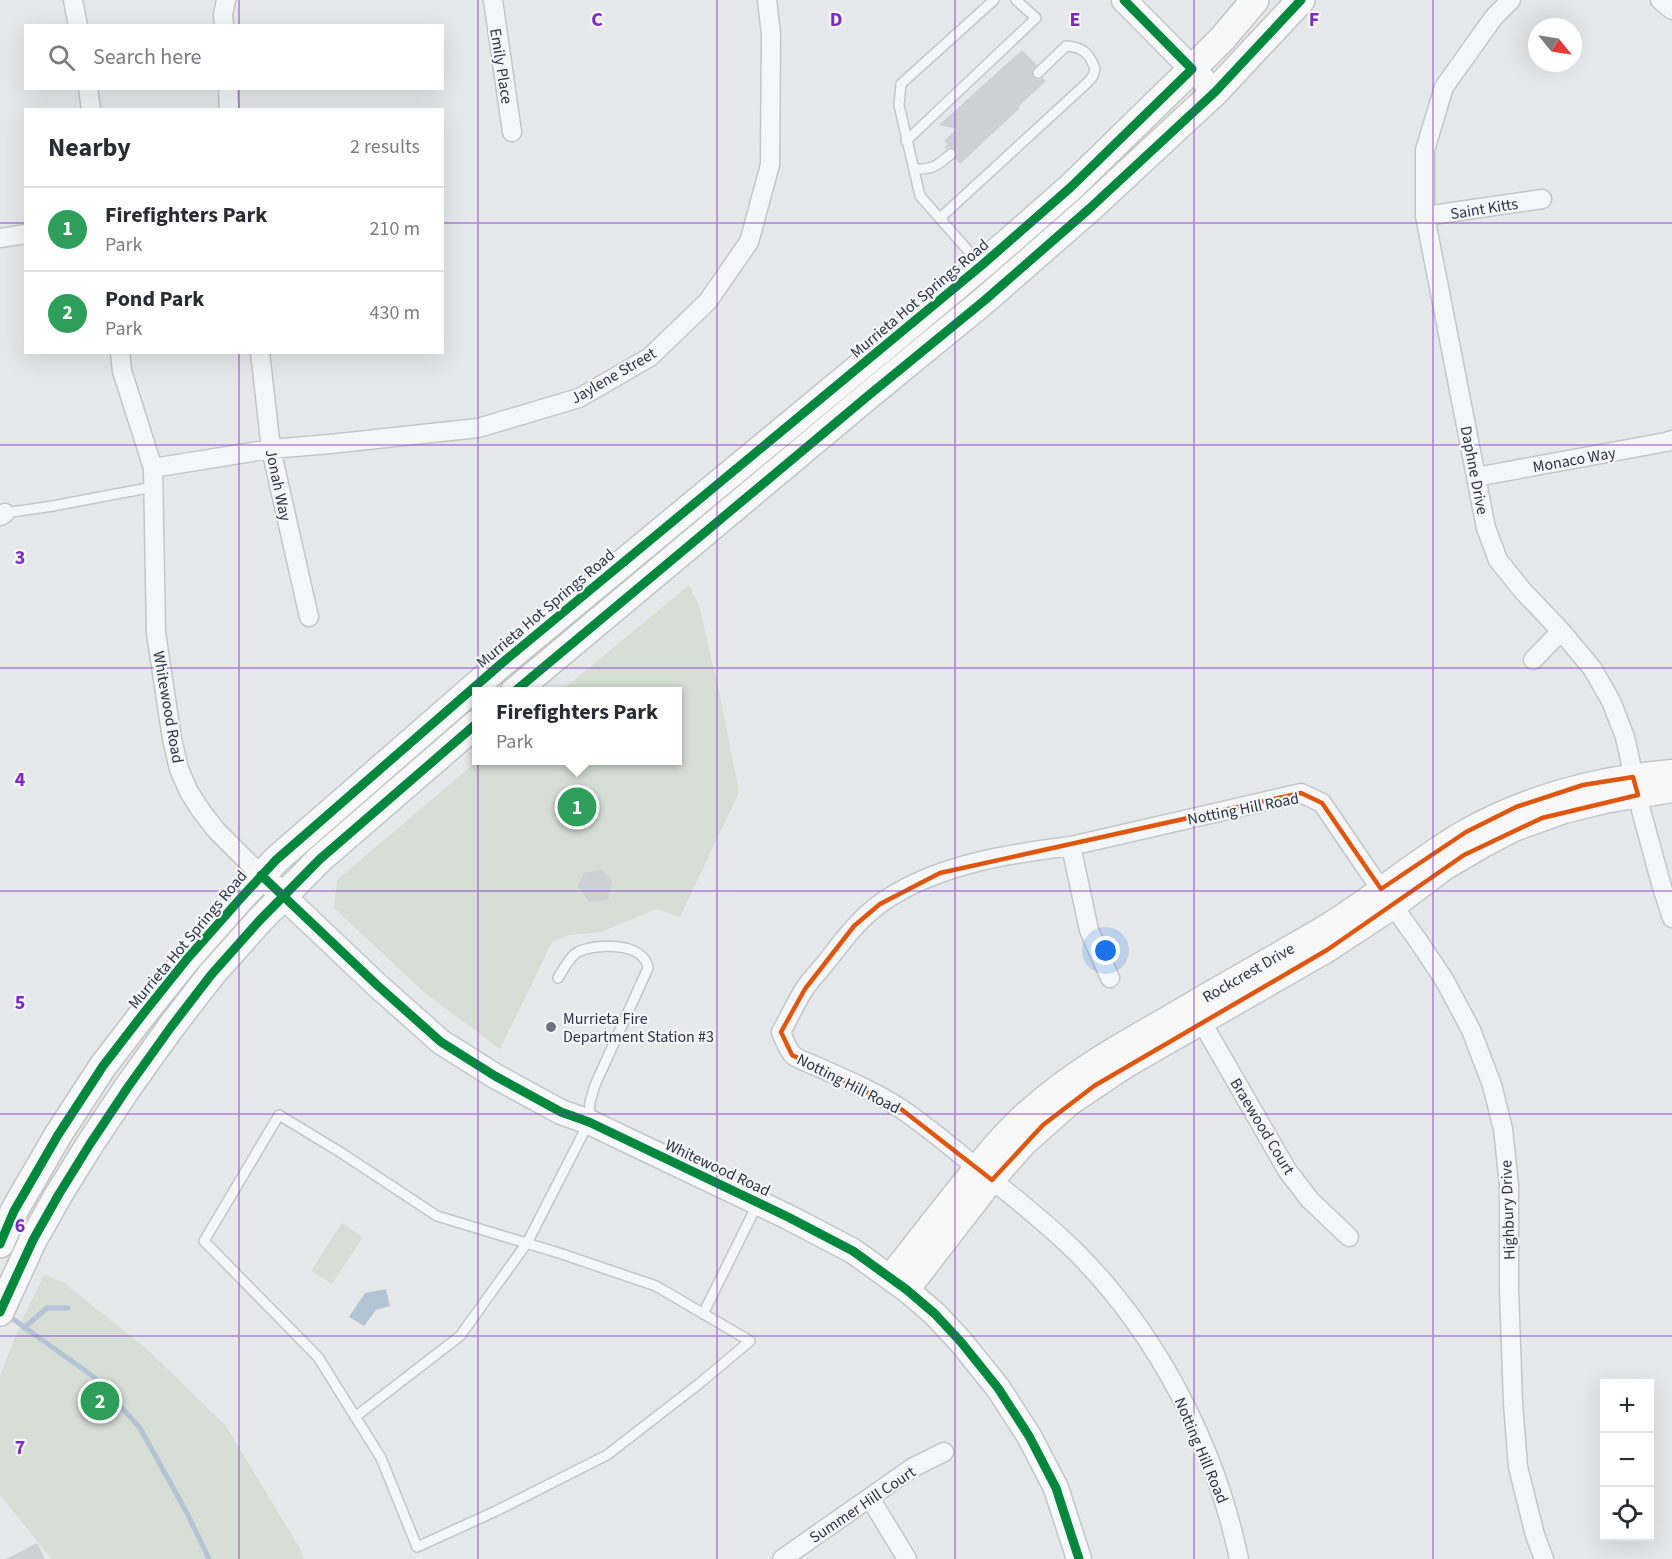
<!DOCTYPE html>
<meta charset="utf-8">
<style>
:root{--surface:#fff;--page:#f2f2f3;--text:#2b2b33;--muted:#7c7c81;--line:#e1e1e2;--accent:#db2777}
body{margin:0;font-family:"Source Sans 3",sans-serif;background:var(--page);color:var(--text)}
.controls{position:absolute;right:18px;bottom:18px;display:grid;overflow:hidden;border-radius:0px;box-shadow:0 6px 24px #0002}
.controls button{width:54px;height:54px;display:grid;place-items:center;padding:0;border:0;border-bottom:2px solid var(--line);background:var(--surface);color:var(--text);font:30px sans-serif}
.compass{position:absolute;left:1528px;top:18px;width:54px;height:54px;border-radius:50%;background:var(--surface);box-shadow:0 6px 24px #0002;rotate:120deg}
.you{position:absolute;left:1106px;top:951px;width:21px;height:21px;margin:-15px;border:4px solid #fff;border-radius:50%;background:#1a73e8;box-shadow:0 0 0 9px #1a73e833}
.badge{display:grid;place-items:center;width:39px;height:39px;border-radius:50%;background:var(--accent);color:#fff;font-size:20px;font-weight:700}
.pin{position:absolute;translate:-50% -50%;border:3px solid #fff;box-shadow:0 2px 6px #0006}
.popup{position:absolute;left:472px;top:687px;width:210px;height:78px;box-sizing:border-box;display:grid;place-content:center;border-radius:0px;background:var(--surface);filter:drop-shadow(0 2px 4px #0005);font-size:20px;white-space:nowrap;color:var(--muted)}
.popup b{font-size:22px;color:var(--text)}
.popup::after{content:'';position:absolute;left:50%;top:100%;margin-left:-12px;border:12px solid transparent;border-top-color:var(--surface)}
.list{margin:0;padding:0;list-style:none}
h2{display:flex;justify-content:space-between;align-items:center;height:78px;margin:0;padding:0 24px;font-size:26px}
h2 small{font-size:20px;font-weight:400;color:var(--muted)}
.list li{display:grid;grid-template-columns:39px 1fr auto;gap:18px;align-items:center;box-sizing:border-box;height:84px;padding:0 24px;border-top:2px solid var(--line)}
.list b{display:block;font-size:22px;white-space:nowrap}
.list p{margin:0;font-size:20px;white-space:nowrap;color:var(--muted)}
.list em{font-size:20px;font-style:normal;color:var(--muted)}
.icon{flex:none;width:33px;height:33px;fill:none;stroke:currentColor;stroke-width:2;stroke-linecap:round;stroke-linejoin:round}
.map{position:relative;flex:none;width:1672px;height:1559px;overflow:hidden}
.search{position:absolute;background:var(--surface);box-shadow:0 6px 24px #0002;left:24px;top:24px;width:420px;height:66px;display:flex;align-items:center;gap:15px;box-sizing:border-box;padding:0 21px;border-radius:0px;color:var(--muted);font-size:22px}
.panel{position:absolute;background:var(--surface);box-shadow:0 6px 24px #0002;left:24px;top:108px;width:420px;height:246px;border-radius:0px}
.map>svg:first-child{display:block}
</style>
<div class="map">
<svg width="1672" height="1559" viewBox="0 0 1672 1559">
<rect width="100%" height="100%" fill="#e6e8ea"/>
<path fill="#d6ded6" d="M 689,585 L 699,606 L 720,696 L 739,792 L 680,917 L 657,909 L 601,932 L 569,935 L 552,942 L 500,1049 L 425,993 L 334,908 L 337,880 L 477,761 L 678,760 L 678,692 L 561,691 Z
M 342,1223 L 363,1237 L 332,1284 L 311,1271 Z
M 44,1275 L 63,1282 L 148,1350 L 226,1426 L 299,1547 L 304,1559 L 52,1559 L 0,1495 L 0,1376 L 21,1322 Z"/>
<path fill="#b4c4d5" d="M 386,1289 L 390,1306 L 376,1310 L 364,1326 L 349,1317 L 365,1293 Z"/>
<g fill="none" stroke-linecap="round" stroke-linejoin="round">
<path stroke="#b4c4d5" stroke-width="5" d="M 6,1314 L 94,1377 L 140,1428 L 187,1513 L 209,1559
M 24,1328 L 47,1308 L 68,1308"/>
</g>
<path fill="#ced0d3" d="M 1022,50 L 1037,65 L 1032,71 L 1033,77 L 1037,80 L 1043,78 L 1046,81 L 1018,107 L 1020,108 L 960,164 L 956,159 L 958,153 L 956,149 L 950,147 L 946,149 L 944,147 L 948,144 L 944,141 L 957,129 L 939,125 Z
M 602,870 L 612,881 L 608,900 L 589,902 L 578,886 L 584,873 Z
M 37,1543 L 45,1559 L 6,1559 Z"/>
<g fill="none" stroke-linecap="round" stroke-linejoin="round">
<g stroke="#c4c6c8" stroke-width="12">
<path id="lane" d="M 906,141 L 1036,18 L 1016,0
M 914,169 C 932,170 937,166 951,154
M 940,218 L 1087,83 L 1093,76 L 1095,69 C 1090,54 1083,47 1066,46 L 1038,73
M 980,264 L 920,196 L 899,105 L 901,84 L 994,0
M 5,513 L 53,506 L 153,487
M 279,1115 L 340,1152 L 437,1216 L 559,1253 L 656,1286 L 750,1341 L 700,1383 L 607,1455 L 496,1511 L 417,1547 L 381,1458 L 318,1357 L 204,1241 Z
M 703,1314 L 758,1203
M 355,1417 L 460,1336 L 527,1243 L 589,1122 L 590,1102 L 595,1085 L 648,968 C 644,942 597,943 578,952 C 570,956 563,970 558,978"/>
</g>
<g stroke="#c4c6c8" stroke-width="21">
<path id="street" d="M 73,0 L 78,26
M 493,0 L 512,132
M 1511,0 L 1494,17 L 1444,87 L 1425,150 L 1425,216 L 1486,528 L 1498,560 L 1523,591 L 1561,631 L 1592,668 L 1611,701 L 1625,737 L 1642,814 L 1662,887 L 1672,918
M 1660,0 L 1672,10
M 224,26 L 223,15 L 226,0
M 88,88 L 91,110
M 228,88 L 229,110
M 1425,216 L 1542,199
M 0,238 L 26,234
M 120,352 L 122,371 L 153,468 L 156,633 L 172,739 L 179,769 L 189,792 L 202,812 L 216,830 L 261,875
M 260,352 L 271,449 L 309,617
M 153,468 L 271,449 L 330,444 L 478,428 L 579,398 L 650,357 L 708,301 L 749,242 L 770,165 L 771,34 L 767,0
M 1476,477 L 1666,442 L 1672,440
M 0,516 L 5,513
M 1533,660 L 1561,631
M 1071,846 L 1089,930 L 1110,978
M 1196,1012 L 1287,1170 L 1310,1200 L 1349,1237
M 870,1498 L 907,1559
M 782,1559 L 912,1468 L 944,1452
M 1239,1559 C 1215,1445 1158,1334 1075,1251 C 1046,1223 1014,1197 982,1172 C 955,1150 928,1127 900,1108 C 877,1093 852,1082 827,1071 C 817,1066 804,1062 794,1056 C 788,1051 784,1039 781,1032 C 789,1018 796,1002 805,988 C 812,978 821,969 828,960 C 844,939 859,919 881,903 C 935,865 1007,854 1071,846 L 1301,793 L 1322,803 L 1371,875 L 1419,942 L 1445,981 L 1471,1030 L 1492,1085 L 1503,1129 L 1509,1185 L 1509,1289 L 1513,1403 L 1518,1467 L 1535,1535 L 1544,1559"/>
</g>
<g stroke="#c4c6c8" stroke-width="27">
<path id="secondary" d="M 1124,0 L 1215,92
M 261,875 L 377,985 L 441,1042 L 495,1076 L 561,1112 L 589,1122 L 788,1217 L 853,1251 L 907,1290 L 935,1314 L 961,1342 L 998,1388 L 1029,1436 L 1056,1488 L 1079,1559
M 890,1277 C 914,1246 939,1214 964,1183 C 986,1156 1008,1128 1035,1106 C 1075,1071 1121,1045 1167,1019 C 1216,990 1266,962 1316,933 C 1369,903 1414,861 1467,831 C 1530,796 1600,778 1672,772
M 907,1290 L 992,1180 L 1025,1143 L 1070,1103 L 1125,1066 L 1327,950 L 1394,906 L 1446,867 L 1487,843 L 1514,829 L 1564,811 L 1604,801 L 1672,790"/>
</g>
<g stroke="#c2c5c8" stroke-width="30">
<path id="primary" d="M 514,692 L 869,395 L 985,300 L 1089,209 L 1215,92 L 1301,0
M 0,1244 L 14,1211 L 58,1135 L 103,1066 L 143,1014 L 187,959 L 240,899 L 276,860 L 502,663 L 884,347 L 982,265 L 1071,187 L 1192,69 L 1222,39 L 1255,0
M 0,1312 L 33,1240 L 59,1194 L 90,1144 L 128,1087 L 171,1027 L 211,975 L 259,921 L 320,859 L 476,724"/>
</g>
<use href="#lane" stroke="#f5f6f7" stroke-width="9"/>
<use href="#street" stroke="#f5f6f7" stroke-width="18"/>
<use href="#secondary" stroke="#f8f8f8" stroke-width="24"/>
<use href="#primary" stroke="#f8f8f8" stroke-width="27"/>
<g stroke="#f4f6f9" stroke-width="13">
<path id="cycleway" d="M 514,692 L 869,395 L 985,300 L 1089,209 L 1215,92 L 1301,0
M 261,875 L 377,985 L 441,1042 L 495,1076 L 561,1112 L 589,1122 L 788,1217 L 853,1251 L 907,1290 L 935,1314 L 961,1342 L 998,1388 L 1029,1436 L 1056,1488 L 1079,1559
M 0,1244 L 14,1211 L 58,1135 L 103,1066 L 143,1014 L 187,959 L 240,899 L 276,860 L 502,663 L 982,265 L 1071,187 L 1192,69 L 1124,0
M 0,1312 L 33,1240 L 59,1194 L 90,1144 L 128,1087 L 171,1027 L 211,975 L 259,921 L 320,859 L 476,724"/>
</g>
<use href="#cycleway" stroke="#00873e" stroke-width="9"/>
</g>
<path fill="none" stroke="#df570f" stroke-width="4.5" stroke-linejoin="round" d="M 1633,777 L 1638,795 L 1542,818 L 1464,855 L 1327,950 L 1094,1086 L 1043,1125 L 992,1180 L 901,1109 L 792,1055 L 781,1032 L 805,989 L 854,926 L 880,904 L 940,873 L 1301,793 L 1322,803 L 1381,889 L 1466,832 L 1516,807 L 1583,785 Z"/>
<path fill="none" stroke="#7b2cbf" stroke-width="1.5" stroke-opacity="0.55" d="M 239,0 L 239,26M 478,0 L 478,1559M 717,0 L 717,1559M 955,0 L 955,1559M 1194,0 L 1194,1559M 1433,0 L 1433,1559M 239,88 L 239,110M 0,223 L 26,223M 442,223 L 1672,223M 239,352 L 239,1559M 0,445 L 1672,445M 0,668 L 1672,668M 0,891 L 1672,891M 0,1114 L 1672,1114M 0,1336 L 1672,1336"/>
<circle fill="#6c737f" stroke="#f4f6f9" stroke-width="2" cx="551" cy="1027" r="6"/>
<g text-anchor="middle" stroke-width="4.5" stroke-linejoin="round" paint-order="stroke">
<g font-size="16" fill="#2b3445" stroke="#f4f6f9">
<text transform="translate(502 66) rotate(81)" y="6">Emily Place</text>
<text transform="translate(1484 208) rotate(-9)" y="6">Saint Kitts</text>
<text transform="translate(919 298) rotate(-40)" y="6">Murrieta Hot Springs Road</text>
<text transform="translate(613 375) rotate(-30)" y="6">Jaylene Street</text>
<text transform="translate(1574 459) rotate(-10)" y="6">Monaco Way</text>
<text transform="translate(1475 470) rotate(79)" y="6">Daphne Drive</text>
<text transform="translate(279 485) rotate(78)" y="6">Jonah Way</text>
<text transform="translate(545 608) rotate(-40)" y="6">Murrieta Hot Springs Road</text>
<text transform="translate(169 707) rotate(80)" y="6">Whitewood Road</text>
<text transform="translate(1243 808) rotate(-11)" y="6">Notting Hill Road</text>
<text transform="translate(187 939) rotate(-50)" y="6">Murrieta Hot Springs Road</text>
<text transform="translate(1248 972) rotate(-30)" y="6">Rockcrest Drive</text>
<text transform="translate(849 1083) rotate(27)" y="6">Notting Hill Road</text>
<text transform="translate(1263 1126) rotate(59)" y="6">Braewood Court</text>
<text transform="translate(718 1167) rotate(25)" y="6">Whitewood Road</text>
<text transform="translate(1507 1210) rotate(-92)" y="6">Highbury Drive</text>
<text transform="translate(1202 1450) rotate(67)" y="6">Notting Hill Road</text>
<text transform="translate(862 1504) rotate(-34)" y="6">Summer Hill Court</text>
</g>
<g font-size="16" fill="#2b3445" stroke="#f4f6f9" text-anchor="start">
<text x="563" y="1024">Murrieta Fire<tspan x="563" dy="18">Department Station #3</tspan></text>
</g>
</g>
<g font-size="20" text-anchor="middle" font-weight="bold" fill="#7b2cbf" stroke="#f4f6f9" stroke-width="4.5" stroke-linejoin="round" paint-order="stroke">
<text x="597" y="26">C</text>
<text x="836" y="26">D</text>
<text x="1075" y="26">E</text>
<text x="1314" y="26">F</text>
<text x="20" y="564">3</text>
<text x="20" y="786">4</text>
<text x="20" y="1009">5</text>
<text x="20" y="1232">6</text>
<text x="20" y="1454">7</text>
</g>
</svg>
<div class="controls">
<button>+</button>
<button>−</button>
<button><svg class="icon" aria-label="locate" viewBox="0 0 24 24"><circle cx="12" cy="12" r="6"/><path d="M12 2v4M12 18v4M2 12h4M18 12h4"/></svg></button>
</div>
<svg class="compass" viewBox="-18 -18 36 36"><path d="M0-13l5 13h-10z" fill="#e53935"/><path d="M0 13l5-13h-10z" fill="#7c7c81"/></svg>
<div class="you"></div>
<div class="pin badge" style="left:577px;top:807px;background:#2e9e5b">1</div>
<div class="popup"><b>Firefighters Park</b>Park</div>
<div class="pin badge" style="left:100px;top:1401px;background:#2e9e5b">2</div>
<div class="search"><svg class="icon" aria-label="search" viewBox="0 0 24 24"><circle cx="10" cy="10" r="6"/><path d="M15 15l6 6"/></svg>Search here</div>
<section class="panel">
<h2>Nearby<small>2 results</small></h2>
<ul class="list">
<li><span class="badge" style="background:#2e9e5b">1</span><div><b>Firefighters Park</b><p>Park</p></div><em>210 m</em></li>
<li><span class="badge" style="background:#2e9e5b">2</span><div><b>Pond Park</b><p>Park</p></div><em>430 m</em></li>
</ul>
</section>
</div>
